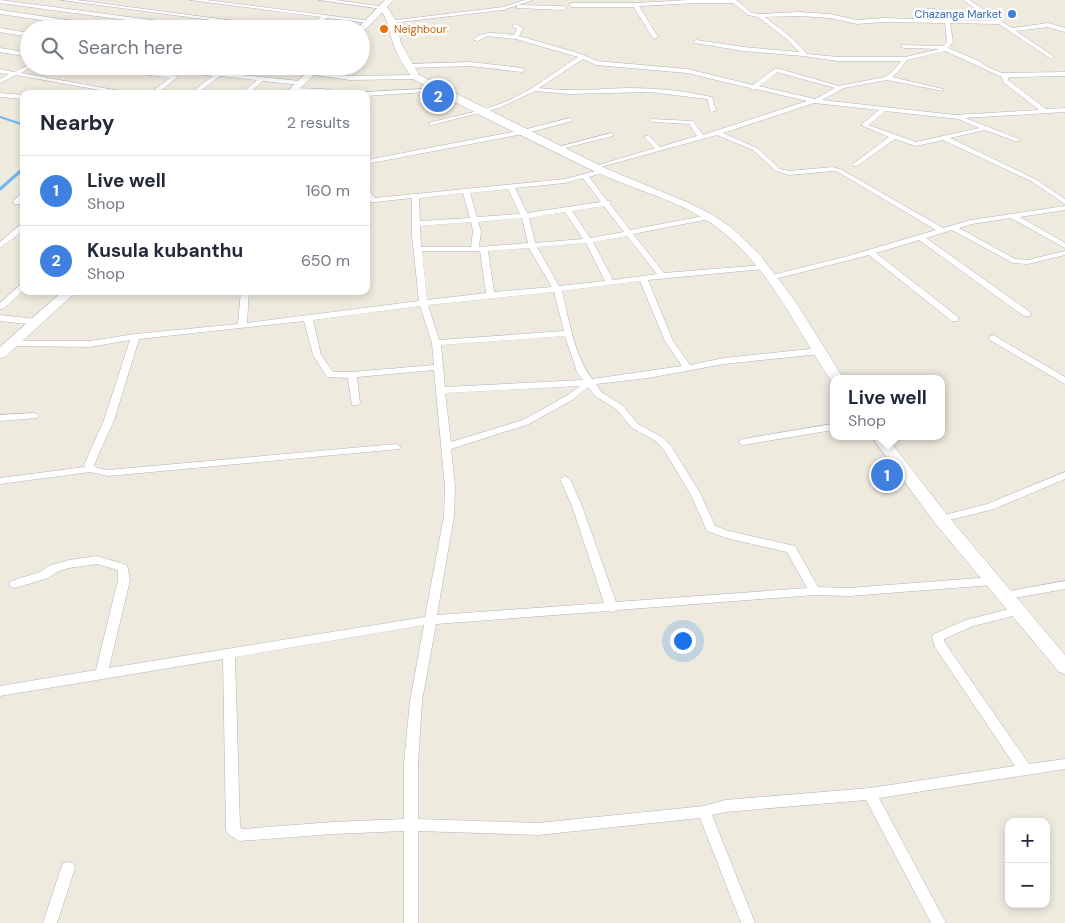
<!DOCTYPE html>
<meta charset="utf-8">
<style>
:root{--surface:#fff;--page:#f6f6f7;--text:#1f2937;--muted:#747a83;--line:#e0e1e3;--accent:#1a73e8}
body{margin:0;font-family:"DM Sans",sans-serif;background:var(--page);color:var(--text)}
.controls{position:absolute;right:15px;bottom:15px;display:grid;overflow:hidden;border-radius:10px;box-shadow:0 2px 8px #0003}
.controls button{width:45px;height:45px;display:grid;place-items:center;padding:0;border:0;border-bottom:1px solid var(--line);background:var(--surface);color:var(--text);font:25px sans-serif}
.you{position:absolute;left:682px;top:640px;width:18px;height:18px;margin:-12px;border:4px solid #fff;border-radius:50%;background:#1a73e8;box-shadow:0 0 0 8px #1a73e833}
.badge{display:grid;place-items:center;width:32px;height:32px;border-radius:50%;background:var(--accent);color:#fff;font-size:16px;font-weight:700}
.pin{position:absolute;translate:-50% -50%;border:2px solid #fff;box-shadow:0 1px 5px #0006}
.popup{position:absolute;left:830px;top:375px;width:115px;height:65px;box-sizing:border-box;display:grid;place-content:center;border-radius:10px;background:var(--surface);filter:drop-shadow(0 1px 4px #0005);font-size:16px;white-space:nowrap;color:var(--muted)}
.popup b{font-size:19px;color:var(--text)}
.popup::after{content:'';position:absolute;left:50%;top:100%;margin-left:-10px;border:10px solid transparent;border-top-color:var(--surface)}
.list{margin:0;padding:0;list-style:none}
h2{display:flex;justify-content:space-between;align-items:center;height:65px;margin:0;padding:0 20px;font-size:21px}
h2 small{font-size:16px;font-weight:400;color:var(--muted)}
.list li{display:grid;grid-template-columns:32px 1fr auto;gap:15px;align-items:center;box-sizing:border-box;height:70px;padding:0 20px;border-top:1px solid var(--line)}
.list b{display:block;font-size:19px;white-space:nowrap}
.list p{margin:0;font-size:16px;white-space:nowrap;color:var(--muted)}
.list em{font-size:16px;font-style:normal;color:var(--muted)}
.icon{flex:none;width:28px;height:28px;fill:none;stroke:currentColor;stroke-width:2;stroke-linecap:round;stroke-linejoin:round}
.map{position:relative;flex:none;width:1065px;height:923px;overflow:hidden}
.search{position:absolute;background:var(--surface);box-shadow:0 2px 8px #0003;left:20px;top:20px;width:350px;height:55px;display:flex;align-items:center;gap:12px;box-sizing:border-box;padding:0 18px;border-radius:28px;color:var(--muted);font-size:19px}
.panel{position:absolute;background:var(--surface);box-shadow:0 2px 8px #0003;left:20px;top:90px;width:350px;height:205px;border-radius:10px}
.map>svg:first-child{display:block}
</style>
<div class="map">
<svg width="1065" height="923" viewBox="0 0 1065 923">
<rect width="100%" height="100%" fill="#eeeade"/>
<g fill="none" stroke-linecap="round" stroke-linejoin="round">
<path stroke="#70b6f0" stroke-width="2" d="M 0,117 L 21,124 L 24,129"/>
<path stroke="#70b6f0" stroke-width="3" d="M 0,189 L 24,168"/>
<g stroke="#b2b2bf" stroke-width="1">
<path id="street" d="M 0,0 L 205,27 L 207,29 L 192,29 L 0,3 Z
M 61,0 L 76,0 L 296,29 L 279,29 Z
M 190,0 L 206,0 L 372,21 L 369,23 L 327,18 L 309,29 L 303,29 L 321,17 Z
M 319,0 L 335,0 L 386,7 L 383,9 Z
M 525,0 L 533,0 L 503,10 L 392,23 L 389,21 L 503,7 Z
M 688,0 L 736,0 L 752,13 L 760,14 L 799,12 L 830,14 L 857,20 L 884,18 L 946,20 L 958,13 L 921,12 L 918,10 L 921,8 L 964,12 L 977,10 L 963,0 L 969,0 L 1012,28 L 1048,23 L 1065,28 L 1065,32 L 1048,27 L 1016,31 L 1053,56 L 1054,57 L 1051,59 L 999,24 L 950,23 L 953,42 L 948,48 L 979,61 L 987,67 L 1002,73 L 1065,72 L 1065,76 L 1013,77 L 1008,78 L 1008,80 L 1046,109 L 1065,108 L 1065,112 L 965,118 L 1019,139 L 1019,141 L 1015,141 L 985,130 L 950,138 L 1035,179 L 1065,199 L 1065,204 L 1031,181 L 943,140 L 916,146 L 895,139 L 857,166 L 853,166 L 853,164 L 889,137 L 861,125 L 879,110 L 814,103 L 723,133 L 757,148 L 780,169 L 789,171 L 833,167 L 842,170 L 943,228 L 971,220 L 1065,206 L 1065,210 L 1020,217 L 1065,243 L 1065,248 L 1011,218 L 972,224 L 959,228 L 1015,259 L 1028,260 L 1065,251 L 1065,255 L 1028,264 L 1013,263 L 952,230 L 926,238 L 1030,312 L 1030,316 L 1024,316 L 919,240 L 876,253 L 958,317 L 958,321 L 952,321 L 869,255 L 771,280 L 768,280 L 768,276 L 848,256 L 936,230 L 838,172 L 833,171 L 789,175 L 776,171 L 753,150 L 717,135 L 597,168 L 592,167 L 655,148 L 645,138 L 645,136 L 649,136 L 660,147 L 697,136 L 689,124 L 653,122 L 650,120 L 651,119 L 693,121 L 703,135 L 807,101 L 755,89 L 753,90 L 750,88 L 687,73 L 596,65 L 583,59 L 539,88 C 569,92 598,89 628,88 C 656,88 685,91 712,97 L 716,111 L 711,112 L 707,99 L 650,92 L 570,94 L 535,91 L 499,108 L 431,125 L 428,123 L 482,110 L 508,101 L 532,88 L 578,57 L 516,39 L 487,36 L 478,41 L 473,40 C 485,29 499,34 514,35 L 517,29 L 512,26 L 515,24 L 523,28 L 519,36 L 578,53 L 597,61 L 687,69 L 753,85 L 776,68 L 839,86 L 885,77 L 893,71 L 901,61 L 838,61 L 803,56 L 744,51 L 694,43 L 693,42 L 696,40 L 744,47 L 799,52 L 788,40 L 758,17 L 748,15 L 733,3 L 696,3 L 639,6 L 658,37 L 655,39 L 652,37 L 634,7 L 572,7 L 569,5 L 572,3 L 636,3 ZM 981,12 L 994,21 L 952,20 L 963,15 ZM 799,16 L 830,18 L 857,24 L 884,22 L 945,23 L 947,42 L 943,46 L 902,45 L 902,47 L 904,48 L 940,49 L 905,57 L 838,57 L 807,54 L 792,38 L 765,17 ZM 945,51 L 1002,77 L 1003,82 L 1039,110 L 955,115 L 822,100 L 844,88 L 887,80 L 943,91 L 943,89 L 892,77 L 897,73 L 907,60 ZM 777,72 L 835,88 L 815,99 L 759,86 ZM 885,111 L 958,119 L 979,128 L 916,142 L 868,125 Z
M 518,5 L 563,6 L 566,8 L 563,10 L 516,8 Z
M 0,10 L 115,27 L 117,29 L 103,29 L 0,14 Z
M 0,28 L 29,33 L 29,37 L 0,32 Z
M 0,48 L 29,53 L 29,57 L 0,52 Z
M 470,62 L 522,68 L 525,70 L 522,72 L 470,66 L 408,68 L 405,66 L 408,64 Z
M 29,65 L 29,66 L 33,66 L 21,73 L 137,94 L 122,94 L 16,75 L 0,83 L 0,79 L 9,74 L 0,73 L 0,69 L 14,72 Z
M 87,66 L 105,66 L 175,75 L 178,77 L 156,94 L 149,94 L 170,78 Z
M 250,66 L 269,66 L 350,76 L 416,75 L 419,77 L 416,79 L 350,80 Z
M 185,69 L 300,81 L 303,83 L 300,85 L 263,81 L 248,94 L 241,94 L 257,80 L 220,76 L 196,94 L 189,94 L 213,76 L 183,72 L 182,71 Z
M 293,88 L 325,89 L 343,94 L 291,91 L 291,89 Z
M 439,88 L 442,90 L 441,91 L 366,96 L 366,94 L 363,94 L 366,92 Z
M 0,93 L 24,95 L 24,99 L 0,97 Z
M 570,118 L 573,120 L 572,121 L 523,134 L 366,164 L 366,160 L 523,130 Z
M 611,133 L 613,134 L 613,136 L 557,150 L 554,148 Z
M 603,169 L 605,170 L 605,172 L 589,177 L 607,201 L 610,201 L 610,204 L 630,230 L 709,215 L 713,217 L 709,219 L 633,234 L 664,273 L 763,265 L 767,267 L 763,269 L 648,280 L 673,341 L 690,365 L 724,358 L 820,348 L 824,351 L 820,354 L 724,364 L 648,378 L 596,384 L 601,392 L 622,405 L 638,424 L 662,437 L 671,446 L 700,493 L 715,526 L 729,531 L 795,546 L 818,587 L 849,588 L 992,577 L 996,578 L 998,581 L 996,584 L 992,585 L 849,596 L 814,595 L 617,610 L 612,612 L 608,611 L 436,624 L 422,701 L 418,763 L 418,819 L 538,823 L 704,806 L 725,800 L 870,788 L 1015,766 L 935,647 L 932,637 L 934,634 L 966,620 L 1017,607 L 1021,608 L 1023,611 L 1021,614 L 973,626 L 944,639 L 945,643 L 1029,764 L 1065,759 L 1065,769 L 879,798 L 946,923 L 931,923 L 866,800 L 725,812 L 712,815 L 755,923 L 741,923 L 700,818 L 538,835 L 418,831 L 418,923 L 404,923 L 404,831 L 333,834 L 239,841 L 228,834 L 226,830 L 223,659 L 0,696 L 0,686 L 96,670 L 118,580 L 118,570 L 97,564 L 69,568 L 59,571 L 48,578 L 15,588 L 11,587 L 9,584 L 11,581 L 40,572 L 51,565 L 69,560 L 97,556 L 127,565 L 130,580 L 109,668 L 425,617 L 444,516 L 445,487 L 434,370 L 357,377 L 360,403 L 358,405 L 352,405 L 348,378 L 327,377 L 313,355 L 304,321 L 139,339 L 114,420 L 94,465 L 97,468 L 108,470 L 396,444 L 401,447 L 399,449 L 108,476 L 90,472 L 0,484 L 0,478 L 85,467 L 84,465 L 104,420 L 130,340 L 90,347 L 13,346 L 10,345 L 9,343 L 10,341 L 90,341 L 135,334 L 238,324 L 241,291 L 249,291 L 247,323 L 419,301 L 412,235 L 412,198 L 366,203 L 366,199 L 369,199 L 366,195 L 366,188 L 368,189 L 375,198 L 565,179 ZM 583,178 L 601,202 L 527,213 L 515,188 L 565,183 ZM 508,189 L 520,214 L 477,217 L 470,193 ZM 463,193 L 470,218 L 420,221 L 419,198 ZM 604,206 L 624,232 L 590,238 L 572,211 ZM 565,212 L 583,239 L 535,243 L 529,218 ZM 522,218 L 528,243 L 479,247 L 481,231 L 478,222 ZM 471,222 L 473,231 L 471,247 L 421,247 L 420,226 ZM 627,236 L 657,274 L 613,280 L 593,242 ZM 586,243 L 605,281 L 559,286 L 537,247 ZM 529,248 L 552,287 L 494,292 L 488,251 ZM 422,251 L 480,251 L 486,293 L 427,300 ZM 640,281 L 665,341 L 682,366 L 592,379 C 574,355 569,320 562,291 ZM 554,292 L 564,331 L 439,340 L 428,305 ZM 420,306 L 432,343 L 434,365 L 352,372 L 333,372 L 321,355 L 313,320 ZM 565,336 L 577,372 L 583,380 L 445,387 L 441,345 ZM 580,386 L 566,396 L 523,420 L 451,442 L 445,393 ZM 588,387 L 595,396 L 616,409 L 632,428 L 656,441 L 664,450 L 690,493 L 707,531 L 726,538 L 787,552 L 807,588 L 616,602 L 582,506 L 570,479 L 565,476 L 560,479 L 572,506 L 604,603 L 437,615 L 454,516 L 455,487 L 451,449 L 529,424 L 572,400 ZM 424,625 L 410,701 L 404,763 L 404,819 L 333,822 L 242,829 L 240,827 L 235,657 Z
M 21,194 L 24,194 L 24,200 L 20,204 L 14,204 L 14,200 Z
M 21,224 L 24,224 L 24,230 L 0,248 L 0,242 Z
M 21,284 L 24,284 L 24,290 L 3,309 L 0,309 L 0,303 Z
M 0,315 L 36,319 L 40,322 L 36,325 L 0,321 Z
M 993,335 L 1065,377 L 1065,384 L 990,340 L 989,338 L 990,336 Z
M 34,413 L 37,414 L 39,416 L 37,418 L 0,421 L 0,415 Z
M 833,424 L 833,430 L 743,445 L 738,442 L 743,439 Z
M 1065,472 L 1065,479 L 994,509 L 941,522 L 936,519 L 937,517 L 987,504 Z
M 1065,581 L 1065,589 L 1004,600 L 1000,599 L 998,596 L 1000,593 L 1004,592 Z
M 68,862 L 73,863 L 75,868 L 57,923 L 43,923 L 61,868 L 63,863 Z"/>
</g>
<g stroke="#b2b2bf" stroke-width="1">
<path id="secondary" d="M 385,0 L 393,0 L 387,7 L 396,21 L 401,43 L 419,75 L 607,169 L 687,202 L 713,215 L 732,228 L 760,255 L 795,301 L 844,379 L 833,379 L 832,382 C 797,331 773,273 724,233 C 689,203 640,192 598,173 C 536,143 473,113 413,79 C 405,68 397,56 393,43 C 389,32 389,22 382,12 L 364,31 L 357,29 Z
M 314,66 L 323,66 L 294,94 L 284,94 Z
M 63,291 L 77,291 L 5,357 L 0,358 L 0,347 Z
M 871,436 L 886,436 L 947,515 L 1065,655 L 1065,674 L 1059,672 L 935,523 Z"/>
</g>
<use href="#street" fill="#fff" fill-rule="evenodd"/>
<use href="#secondary" fill="#fff" fill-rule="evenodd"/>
</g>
<circle fill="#3f7fe0" stroke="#fff" stroke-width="2" cx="1012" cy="14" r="5"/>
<circle fill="#e8710a" stroke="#fff" stroke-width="2" cx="384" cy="29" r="5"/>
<g text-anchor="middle" stroke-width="5" stroke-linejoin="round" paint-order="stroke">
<g font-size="11" fill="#366cbe" stroke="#fff" text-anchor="end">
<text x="1002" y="18">Chazanga Market</text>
</g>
<g font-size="11" fill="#c56008" stroke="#fff" text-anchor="start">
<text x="394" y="33">Neighbour</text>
</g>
</g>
</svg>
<div class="controls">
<button>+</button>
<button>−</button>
</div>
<div class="you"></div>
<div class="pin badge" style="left:887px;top:475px;background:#3f7fe0">1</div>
<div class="popup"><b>Live well</b>Shop</div>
<div class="pin badge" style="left:438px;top:96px;background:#3f7fe0">2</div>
<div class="search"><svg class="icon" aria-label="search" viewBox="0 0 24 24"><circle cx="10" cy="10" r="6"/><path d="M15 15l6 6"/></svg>Search here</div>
<section class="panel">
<h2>Nearby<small>2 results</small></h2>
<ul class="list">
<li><span class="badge" style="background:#3f7fe0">1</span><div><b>Live well</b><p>Shop</p></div><em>160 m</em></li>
<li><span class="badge" style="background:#3f7fe0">2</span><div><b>Kusula kubanthu</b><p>Shop</p></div><em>650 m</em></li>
</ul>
</section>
</div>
